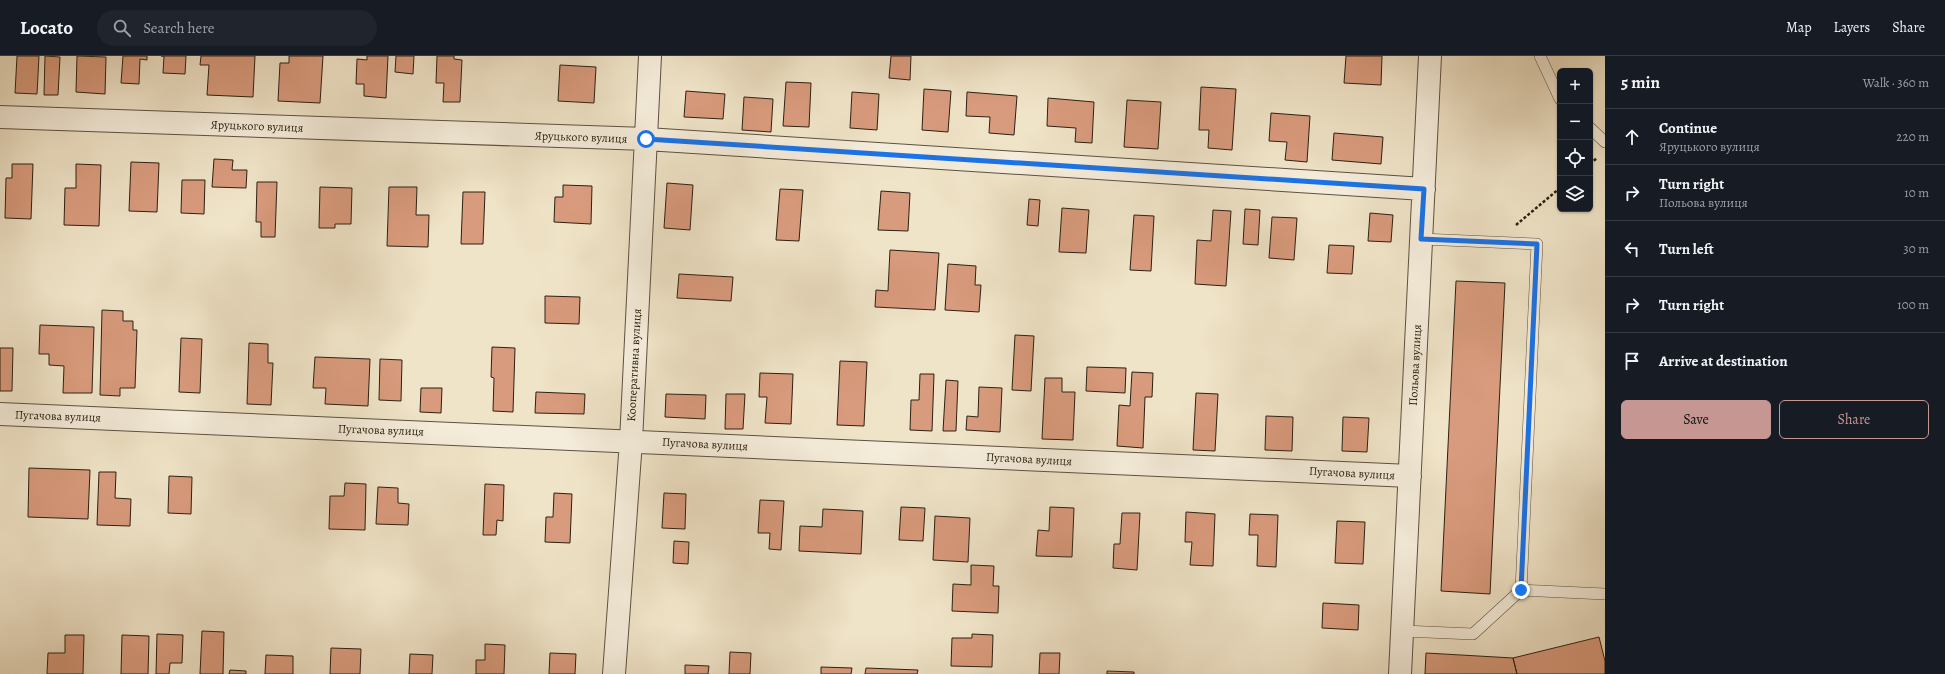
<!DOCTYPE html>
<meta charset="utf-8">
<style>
:root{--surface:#171b24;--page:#20242c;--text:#f1f3f6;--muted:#9ea1a6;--line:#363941;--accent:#c59692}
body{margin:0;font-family:Alegreya,serif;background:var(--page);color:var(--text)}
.controls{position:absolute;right:12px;top:12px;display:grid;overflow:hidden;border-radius:6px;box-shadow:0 1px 3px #0004}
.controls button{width:36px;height:36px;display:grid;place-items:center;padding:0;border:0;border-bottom:1px solid var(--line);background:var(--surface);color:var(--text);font:20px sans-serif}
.stop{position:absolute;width:12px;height:12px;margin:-9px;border:3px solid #1a73e8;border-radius:50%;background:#fff}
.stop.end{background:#1a73e8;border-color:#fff;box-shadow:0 1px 4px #0008}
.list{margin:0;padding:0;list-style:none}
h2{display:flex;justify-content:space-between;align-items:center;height:52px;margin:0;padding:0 16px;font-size:17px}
h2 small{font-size:13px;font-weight:400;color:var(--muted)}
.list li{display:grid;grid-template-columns:26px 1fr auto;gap:12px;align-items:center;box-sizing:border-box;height:56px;padding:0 16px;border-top:1px solid var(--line)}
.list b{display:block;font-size:15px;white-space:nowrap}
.list p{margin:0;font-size:13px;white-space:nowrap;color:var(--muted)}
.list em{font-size:13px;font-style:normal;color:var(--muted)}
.actions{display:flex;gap:8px;padding:12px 16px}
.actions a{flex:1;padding:9px 0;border:1px solid var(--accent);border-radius:6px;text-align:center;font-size:14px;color:var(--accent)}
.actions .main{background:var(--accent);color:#111}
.icon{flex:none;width:22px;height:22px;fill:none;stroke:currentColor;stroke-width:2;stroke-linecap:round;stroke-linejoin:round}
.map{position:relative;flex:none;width:1605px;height:618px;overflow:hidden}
header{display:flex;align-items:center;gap:24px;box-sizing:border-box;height:56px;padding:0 20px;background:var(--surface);border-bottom:1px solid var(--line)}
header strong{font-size:19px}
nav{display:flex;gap:22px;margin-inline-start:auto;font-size:14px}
.search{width:280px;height:36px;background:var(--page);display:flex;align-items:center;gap:10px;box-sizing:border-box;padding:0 14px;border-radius:22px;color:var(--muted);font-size:15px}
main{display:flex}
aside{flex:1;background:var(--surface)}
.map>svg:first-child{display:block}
</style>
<header>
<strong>Locato</strong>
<div class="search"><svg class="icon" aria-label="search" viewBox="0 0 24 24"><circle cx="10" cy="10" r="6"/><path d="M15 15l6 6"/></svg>Search here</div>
<nav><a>Map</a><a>Layers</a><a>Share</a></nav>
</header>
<main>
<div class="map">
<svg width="1605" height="618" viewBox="0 0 1605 618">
<rect width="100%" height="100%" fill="#f0e4c8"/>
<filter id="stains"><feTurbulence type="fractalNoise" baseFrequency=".005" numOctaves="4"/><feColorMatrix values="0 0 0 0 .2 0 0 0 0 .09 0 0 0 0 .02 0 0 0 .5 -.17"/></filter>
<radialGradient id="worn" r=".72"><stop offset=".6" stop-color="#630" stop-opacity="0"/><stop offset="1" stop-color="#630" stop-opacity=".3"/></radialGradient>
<path fill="#d99b7d" stroke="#2c2012" d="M 17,0 L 39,0 L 37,38 L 15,37 Z
M 45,0 L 60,1 L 58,39 L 44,39 Z
M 77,0 L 106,1 L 105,38 L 76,36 Z
M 123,0 L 147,0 L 147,4 L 140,3 L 139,28 L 121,27 Z
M 161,0 L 186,0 L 185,18 L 163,17 L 164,0 Z
M 201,0 L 255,0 L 253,41 L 207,39 L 209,9 L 200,9 Z
M 289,0 L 323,0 L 320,47 L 278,45 L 280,7 L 289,7 Z
M 367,0 L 388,0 L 386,42 L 364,40 L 364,28 L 356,28 L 357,3 L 367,4 Z
M 396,0 L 414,0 L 413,18 L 395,16 Z
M 437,0 L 454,0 L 454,3 L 462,4 L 460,46 L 443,46 L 444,27 L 436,27 Z
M 891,0 L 911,0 L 910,24 L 889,22 Z
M 1346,0 L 1382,0 L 1381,29 L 1344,27 Z
M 560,9 L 596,11 L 594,47 L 558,45 Z
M 786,26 L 811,27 L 809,71 L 783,70 Z
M 1201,31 L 1236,33 L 1232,94 L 1208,92 L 1209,74 L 1199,74 Z
M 924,33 L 951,35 L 948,76 L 922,74 Z
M 686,35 L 725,38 L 723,63 L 684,61 Z
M 852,36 L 879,38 L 877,74 L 850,72 Z
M 967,36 L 1017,40 L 1014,79 L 989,77 L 990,61 L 966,60 Z
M 744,41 L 773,43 L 771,76 L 742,74 Z
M 1048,42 L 1094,46 L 1092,87 L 1075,86 L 1076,72 L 1047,70 Z
M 1127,44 L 1161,46 L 1158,93 L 1124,91 Z
M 1271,57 L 1310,60 L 1307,106 L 1285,104 L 1287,86 L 1269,85 Z
M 1334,77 L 1383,81 L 1381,108 L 1332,104 Z
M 214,103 L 233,104 L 232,114 L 247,114 L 246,132 L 212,131 Z
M 131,106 L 159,107 L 157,156 L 129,155 Z
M 12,108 L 33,108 L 31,163 L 5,162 L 6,122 L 12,122 Z
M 76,108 L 101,109 L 99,170 L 64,169 L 65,132 L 76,132 Z
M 182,124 L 205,124 L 204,158 L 181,157 Z
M 257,126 L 277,126 L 275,181 L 261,181 L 261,166 L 256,166 Z
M 667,127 L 693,129 L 690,174 L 664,172 Z
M 563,129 L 592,130 L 591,168 L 554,166 L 555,141 L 563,141 Z
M 320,131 L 352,132 L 351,168 L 335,168 L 335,172 L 319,172 Z
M 389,131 L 417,131 L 416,159 L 429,159 L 428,191 L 387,190 Z
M 780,133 L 803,134 L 799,185 L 776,184 Z
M 881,135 L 910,137 L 908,175 L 878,174 Z
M 463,136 L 485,136 L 483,188 L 461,188 Z
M 1029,143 L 1040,144 L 1038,170 L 1027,169 Z
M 1062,152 L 1089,154 L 1086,197 L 1059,196 Z
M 1245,153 L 1260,154 L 1258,189 L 1243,188 Z
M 1213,154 L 1231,155 L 1226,230 L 1195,228 L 1197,184 L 1211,185 Z
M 1370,157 L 1393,159 L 1391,186 L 1368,185 Z
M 1134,159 L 1154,160 L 1151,215 L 1130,214 Z
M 1272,161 L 1297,162 L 1294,204 L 1269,202 Z
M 1329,189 L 1354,190 L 1352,218 L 1327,217 Z
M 890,194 L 939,197 L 935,254 L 875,251 L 876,234 L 888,235 Z
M 948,208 L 976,210 L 975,229 L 981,229 L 979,256 L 945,254 Z
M 679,218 L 733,221 L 731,245 L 677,242 Z
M 1456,225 L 1505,227 L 1490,538 L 1441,535 Z
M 545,240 L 580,241 L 579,268 L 545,267 Z
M 102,254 L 123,255 L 123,265 L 133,265 L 133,274 L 137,274 L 135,332 L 120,332 L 120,340 L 100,339 Z
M 40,269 L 94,271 L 92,337 L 63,337 L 64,310 L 49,309 L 49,298 L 39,298 Z
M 1015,279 L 1034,280 L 1031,335 L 1012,334 Z
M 181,282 L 202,283 L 200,337 L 179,336 Z
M 249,287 L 268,288 L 268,307 L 273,307 L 271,349 L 247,348 Z
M 492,291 L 515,292 L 513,356 L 493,355 L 494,322 L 491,321 Z
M 0,292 L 13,292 L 12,335 L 0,335 Z
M 315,301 L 370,303 L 368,350 L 325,348 L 326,332 L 313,332 Z
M 380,303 L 402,304 L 401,345 L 379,344 Z
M 840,305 L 867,306 L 864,370 L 837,369 Z
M 1087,311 L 1126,312 L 1125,337 L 1086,335 Z
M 1132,316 L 1153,317 L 1152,341 L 1145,341 L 1143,392 L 1117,390 L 1119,349 L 1130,350 Z
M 760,317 L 793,318 L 791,368 L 765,367 L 767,341 L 759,341 Z
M 920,318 L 934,318 L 932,375 L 910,374 L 911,344 L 919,344 Z
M 1045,322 L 1062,322 L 1062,336 L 1075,336 L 1073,384 L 1042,383 Z
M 946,324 L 958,325 L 956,375 L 943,375 Z
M 979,331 L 1002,332 L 1000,376 L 966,374 L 967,360 L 978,361 Z
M 421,332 L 442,332 L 441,357 L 420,356 Z
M 536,336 L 585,338 L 584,358 L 535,357 Z
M 1196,337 L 1218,338 L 1215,395 L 1193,394 Z
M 666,338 L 706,339 L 705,363 L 665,361 Z
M 726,338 L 745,338 L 743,373 L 725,373 Z
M 1266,360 L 1293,361 L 1292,395 L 1265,394 Z
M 1343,361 L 1369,362 L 1367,396 L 1342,395 Z
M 29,412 L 90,414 L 88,463 L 28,461 Z
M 99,416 L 116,416 L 115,442 L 131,443 L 130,470 L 97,469 Z
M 169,420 L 192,421 L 191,458 L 168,457 Z
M 345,427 L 366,428 L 365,474 L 329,473 L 330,440 L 344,440 Z
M 485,428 L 504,429 L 503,465 L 497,464 L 496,479 L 483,479 Z
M 378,431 L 398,432 L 398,447 L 409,448 L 408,469 L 376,468 Z
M 554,437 L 572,438 L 570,487 L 545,486 L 546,461 L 553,461 Z
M 664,437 L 686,438 L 685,473 L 662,472 Z
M 760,444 L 784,445 L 781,494 L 769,493 L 770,477 L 758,477 Z
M 901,451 L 925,452 L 923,485 L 899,484 Z
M 1050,451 L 1074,452 L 1072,501 L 1036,500 L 1038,474 L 1049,475 Z
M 823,453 L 863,455 L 861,498 L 799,495 L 800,470 L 822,471 Z
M 1186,456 L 1215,458 L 1213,510 L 1190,509 L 1192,486 L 1185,486 Z
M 1122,457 L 1140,457 L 1137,514 L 1113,512 L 1114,488 L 1120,488 Z
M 1250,458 L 1278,459 L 1276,511 L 1257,510 L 1258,479 L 1249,479 Z
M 935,460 L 970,462 L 968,506 L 933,504 Z
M 1337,465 L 1365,466 L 1363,508 L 1335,507 Z
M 674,485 L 689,486 L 688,508 L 673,507 Z
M 971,509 L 994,510 L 993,530 L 999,530 L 998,557 L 952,555 L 953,528 L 971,529 Z
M 1323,547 L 1359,549 L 1358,574 L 1322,572 Z
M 202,575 L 224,576 L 223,618 L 200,618 Z
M 157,578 L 183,579 L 182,607 L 170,607 L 169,618 L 156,618 Z
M 972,578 L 993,579 L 992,611 L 951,610 L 952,582 L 972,582 Z
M 65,579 L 84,579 L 83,618 L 47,618 L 48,597 L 65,597 Z
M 122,579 L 149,580 L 148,618 L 121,618 Z
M 1599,581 L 1605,605 L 1605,618 L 1517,618 L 1513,602 Z
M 485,588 L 505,589 L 504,618 L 476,618 L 476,604 L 485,604 Z
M 331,592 L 361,593 L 360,618 L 330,618 Z
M 730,596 L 751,597 L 750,618 L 729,618 Z
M 550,597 L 576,598 L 575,618 L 549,618 Z
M 1040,597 L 1060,597 L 1059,618 L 1039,618 Z
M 1426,597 L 1513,602 L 1517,618 L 1425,618 Z
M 410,598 L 433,599 L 432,618 L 409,618 Z
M 266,599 L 293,600 L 293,618 L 265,618 Z
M 685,609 L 709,610 L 708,618 L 685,618 Z
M 821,611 L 852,612 L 851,618 L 821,618 Z
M 866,612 L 918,614 L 917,618 L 865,618 Z
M 230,614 L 246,615 L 246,618 L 229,618 Z
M 1107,615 L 1134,616 L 1134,618 L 1107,618 Z"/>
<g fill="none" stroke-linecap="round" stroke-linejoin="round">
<g stroke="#5d5140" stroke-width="12">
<path id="lane" d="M 1540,0 L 1560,43
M 1590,72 L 1605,86
M 1421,183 L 1537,188 L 1521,534
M 1403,575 L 1473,578 L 1521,534 L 1605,538"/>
</g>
<g stroke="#5d5140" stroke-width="24">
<path id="street" d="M 0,61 L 646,83 L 1424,133
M 0,358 L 1410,420
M 614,618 L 631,385 L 650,0
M 1400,618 L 1430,0"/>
</g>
<path stroke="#2c2012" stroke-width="2.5" stroke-dasharray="3 2" stroke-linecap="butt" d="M 1590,108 L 1597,102
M 1516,169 L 1560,132"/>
<use href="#lane" stroke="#f5eddb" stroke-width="11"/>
<use href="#street" stroke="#f5eddb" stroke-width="22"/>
</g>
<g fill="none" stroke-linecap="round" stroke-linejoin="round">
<path stroke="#1a73e8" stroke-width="5" d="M 646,83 L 1424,133 L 1421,183 L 1537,188 L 1521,534"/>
</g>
<g text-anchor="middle" stroke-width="4" stroke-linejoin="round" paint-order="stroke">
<g font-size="12" fill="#2c2012" stroke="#f5eddb">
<text transform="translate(257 70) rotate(2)" y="4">Яруцького вулиця</text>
<text transform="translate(581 81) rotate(2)" y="4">Яруцького вулиця</text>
<text transform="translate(634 309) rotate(-87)" y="4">Кооперативна вулиця</text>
<text transform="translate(1415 309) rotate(-87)" y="4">Польова вулиця</text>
<text transform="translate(58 360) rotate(2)" y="4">Пугачова вулиця</text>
<text transform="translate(381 374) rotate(2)" y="4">Пугачова вулиця</text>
<text transform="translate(705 388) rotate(3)" y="4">Пугачова вулиця</text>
<text transform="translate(1029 403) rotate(3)" y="4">Пугачова вулиця</text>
<text transform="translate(1352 417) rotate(3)" y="4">Пугачова вулиця</text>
</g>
</g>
<rect width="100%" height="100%" filter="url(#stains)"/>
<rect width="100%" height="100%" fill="url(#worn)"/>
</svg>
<div class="controls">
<button>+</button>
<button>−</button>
<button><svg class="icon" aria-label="locate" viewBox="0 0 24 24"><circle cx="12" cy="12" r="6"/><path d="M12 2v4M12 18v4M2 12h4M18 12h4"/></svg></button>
<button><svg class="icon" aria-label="layers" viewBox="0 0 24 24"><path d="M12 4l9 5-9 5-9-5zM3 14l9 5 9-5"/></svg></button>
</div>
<div class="stop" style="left:646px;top:83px"></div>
<div class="stop end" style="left:1521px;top:534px"></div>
</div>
<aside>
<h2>5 min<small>Walk · 360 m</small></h2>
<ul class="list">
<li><svg class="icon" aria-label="ahead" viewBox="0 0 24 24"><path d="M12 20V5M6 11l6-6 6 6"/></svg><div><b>Continue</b><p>Яруцького вулиця</p></div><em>220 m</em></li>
<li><svg class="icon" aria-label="right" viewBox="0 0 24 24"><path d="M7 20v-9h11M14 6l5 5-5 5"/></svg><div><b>Turn right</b><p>Польова вулиця</p></div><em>10 m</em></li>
<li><svg class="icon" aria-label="left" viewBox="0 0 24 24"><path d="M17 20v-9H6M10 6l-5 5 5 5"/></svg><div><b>Turn left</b></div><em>30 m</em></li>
<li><svg class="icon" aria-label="right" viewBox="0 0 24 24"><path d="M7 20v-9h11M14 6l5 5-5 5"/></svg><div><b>Turn right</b></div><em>100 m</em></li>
<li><svg class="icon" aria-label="arrive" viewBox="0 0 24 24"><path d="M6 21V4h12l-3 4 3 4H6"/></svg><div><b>Arrive at destination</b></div></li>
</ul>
<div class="actions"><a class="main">Save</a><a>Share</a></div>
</aside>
</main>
